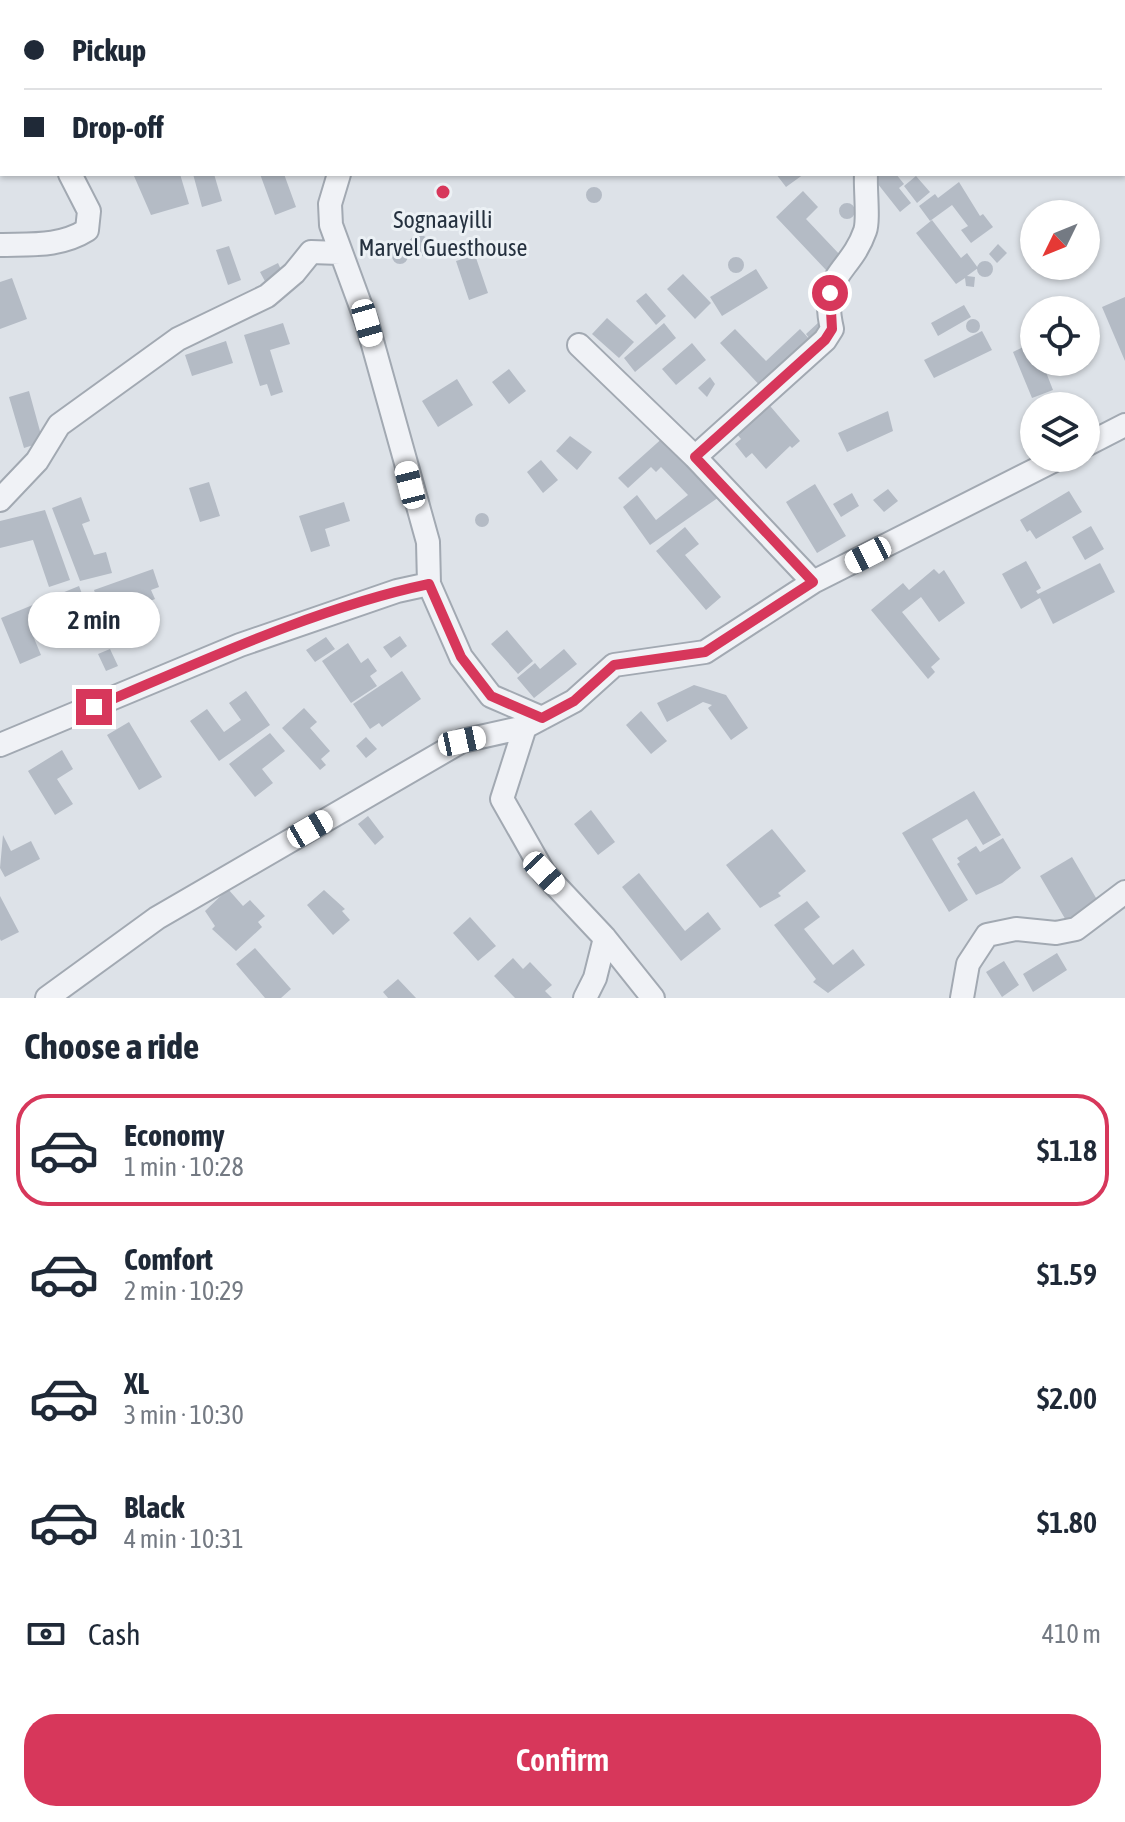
<!DOCTYPE html>
<html lang="en">
<head>
<meta charset="utf-8">
<style>
	body { margin:0; font-family:"Asap Condensed",sans-serif; background:#f2f2f3; color:#1f2937; height:100vh; display:flex; flex-direction:column; font-size:30px; white-space:nowrap }
	* { box-sizing:border-box; margin:0 }
	p { font-size:26px; color:#747a83 }
	.icon { flex:none; width:44px; height:44px; fill:none; stroke:currentColor; stroke-width:2; stroke-linecap:round; stroke-linejoin:round }
	.map { position:relative; height:998px; overflow:hidden }
	.panel { display:flex; flex-direction:column; background:#fff; flex:1 }
	.panel>* { flex:none }
	.hud { position:absolute; left:0px; top:0px; width:1126px; height:176px; box-shadow:0 2px 6px #0004; display:grid; align-content:center; height:176px; padding:0 24px; background:#fff }
	.needle { width:52px; rotate:227deg }
	.tools { position:absolute; left:1020px; top:200px; display:grid; gap:16px }
	.tools a { display:grid; place-items:center; width:80px; height:80px; border-radius:50%; background:#fff; box-shadow:0 2px 6px #0004; font-size:40px }
	.end { position:absolute; width:36px; height:36px; margin:-18px; border:10px solid #d7375b; background:#fff; box-shadow:0 0 0 4px #fff }
	.from { border-radius:50% }
	.bubble { position:absolute; height:56px; border-radius:28px; background:#fff; box-shadow:0 2px 6px #0004; font-size:26px; font-weight:600; line-height:56px; text-align:center }
	.car { position:absolute; width:24px; height:48px; margin:-24px -12px; border-radius:10px; box-shadow:0 0 6px 2px #0007; background:linear-gradient(#fff 24%,#345 0 40%,#fff 0 76%,#345 0 86%,#fff 0) }
	.hud b { display:flex; align-items:center; gap:28px; height:76px; font-size:30px }
	.hud b+b { border-top:2px solid #e0e1e3 }
	.hud i { width:20px; height:20px; background:#1f2937 }
	ul { padding:0; list-style:none }
	li { display:flex; align-items:center; gap:24px; height:112px; margin:0 16px 12px; padding:0 8px; border:4px solid transparent; border-radius:32px }
	li div { flex:1 }
	li b { display:block; font-size:30px }
	li em { font-style:normal; font-weight:600 }
	li.on { border-color:#d7375b }
	li>.icon { width:72px; height:72px; stroke-width:1.5 }
	h2 { padding:0 24px; font-size:36px; line-height:96px }
	.pay { display:flex; align-items:center; gap:20px; height:88px; padding:0 24px; font-size:30px }
	.pay p { margin-inline-start:auto }
	.cta { display:flex; gap:16px; margin-top:auto; padding:16px 24px }
	.cta a { flex:1; height:92px; border-radius:32px; background:#d7375b; color:#fff; font-size:32px; font-weight:600; line-height:92px; text-align:center }
	.map>svg:first-child { display:block }
	.building { fill:#b4bbc5 }
	.lines { fill:none; stroke-linecap:round; stroke-linejoin:round }
	.minor-casing { stroke:#a2a9b2; stroke-width:26 }
	.minor { stroke:#f0f2f6; stroke-width:22 }
	.route { stroke:#d7375b; stroke-width:10 }
	.poi-dot { fill:#d7375b; stroke:#ecf1f5; stroke-width:3 }
	.labels { text-anchor:middle; dominant-baseline:central; stroke-width:6; stroke-linejoin:round; paint-order:stroke }
	.poi-label { font-size:24px; fill:#25313f; stroke:#ecf1f5 }
</style>
</head>
<body>
<div class="map">
<svg width="1125" height="998" viewBox="0 0 1125 998">
	<rect width="100%" height="100%" fill="#dde2e8"/>
	<path class="building" d="M 139,174 L 180,174 L 189,204 L 151,215 L 134,176 Z
		M 193,174 L 214,174 L 222,201 L 202,207 Z
		M 260,174 L 284,174 L 296,207 L 275,215 Z
		M 776,174 L 804,174 L 786,187 Z
		M 870,174 L 896,174 L 904,184 L 899,188 L 911,203 L 900,212 Z
		M 916,176 L 930,192 L 917,203 L 904,186 Z
		M 959,182 L 980,216 L 983,214 L 993,227 L 971,243 L 961,230 L 968,226 L 952,205 L 930,221 L 919,206 L 935,194 L 938,198 Z
		M586 195a8 8 0 1 1 16 0a8 8 0 1 1-16 0Z
		M 803,191 L 818,207 L 806,219 L 841,256 L 826,270 L 776,217 Z
		M839 211a8 8 0 1 1 16 0a8 8 0 1 1-16 0Z
		M 932,220 L 961,258 L 967,253 L 978,268 L 967,276 L 975,277 L 974,287 L 966,286 L 965,278 L 956,284 L 916,233 Z
		M408 246a11 11 0 1 1 22 0a11 11 0 1 1-22 0Z
		M 998,244 L 1007,253 L 997,263 L 989,254 Z
		M 229,246 L 241,280 L 228,285 L 216,250 Z
		M392 256a8 8 0 1 1 16 0a8 8 0 1 1-16 0Z
		M 475,255 L 488,293 L 469,300 L 456,261 Z
		M728 265a8 8 0 1 1 16 0a8 8 0 1 1-16 0Z
		M977 269a8 8 0 1 1 16 0a8 8 0 1 1-16 0Z
		M 278,263 L 284,276 L 267,285 L 260,272 Z
		M 756,269 L 768,288 L 722,316 L 710,297 Z
		M 683,274 L 711,303 L 695,319 L 667,289 Z
		M 12,278 L 27,319 L 0,329 L 0,282 Z
		M 646,293 L 666,316 L 656,325 L 636,301 Z
		M 1125,297 L 1125,361 L 1102,307 Z
		M 964,305 L 971,317 L 938,336 L 931,323 Z
		M 607,318 L 634,342 L 619,358 L 592,334 Z
		M966 326a7 7 0 1 1 14 0a7 7 0 1 1-14 0Z
		M 819,322 L 828,332 L 765,391 L 720,343 L 735,329 L 766,361 L 800,329 L 812,342 L 806,334 Z
		M 283,323 L 290,344 L 270,350 L 283,392 L 271,396 L 267,384 L 260,386 L 244,335 Z
		M 664,323 L 676,338 L 635,372 L 624,358 Z
		M 982,331 L 992,350 L 934,378 L 924,360 Z
		M 226,341 L 233,363 L 192,376 L 185,355 Z
		M 1034,342 L 1034,362 L 1042,362 L 1053,390 L 1032,398 L 1013,352 Z
		M 692,343 L 706,360 L 676,385 L 662,369 Z
		M 509,369 L 526,391 L 509,404 L 492,382 Z
		M 710,377 L 715,384 L 707,397 L 698,388 Z
		M 457,379 L 473,405 L 438,427 L 422,401 Z
		M 29,391 L 43,442 L 24,448 L 9,397 Z
		M 765,400 L 800,441 L 792,448 L 790,446 L 766,469 L 752,453 L 746,458 L 735,444 L 741,439 L 732,428 Z
		M 888,411 L 893,431 L 847,452 L 838,433 Z
		M 666,435 L 722,495 L 650,545 L 623,507 L 637,495 L 656,520 L 688,495 L 661,467 L 656,472 L 651,467 L 628,488 L 618,478 Z
		M 570,436 L 592,452 L 577,470 L 556,451 Z
		M 541,460 L 558,480 L 543,493 L 527,472 Z
		M 209,482 L 220,516 L 200,522 L 189,488 Z
		M 815,484 L 846,536 L 817,553 L 786,502 Z
		M 888,489 L 898,501 L 884,512 L 873,500 Z
		M 1069,491 L 1082,512 L 1036,539 L 1030,530 L 1027,532 L 1020,520 Z
		M 852,493 L 859,506 L 841,517 L 833,504 Z
		M 81,497 L 90,521 L 82,524 L 94,555 L 106,552 L 112,573 L 80,581 L 52,508 Z
		M 344,502 L 350,521 L 325,529 L 330,546 L 311,552 L 299,516 Z
		M 45,510 L 70,580 L 49,587 L 33,540 L 0,548 L 0,521 Z
		M475 520a7 7 0 1 1 14 0a7 7 0 1 1-14 0Z
		M 1091,526 L 1104,549 L 1085,560 L 1072,537 Z
		M 685,527 L 699,544 L 685,555 L 721,597 L 706,610 L 656,551 Z
		M 1026,561 L 1041,588 L 1036,591 L 1038,594 L 1100,563 L 1115,592 L 1053,624 L 1040,598 L 1021,609 L 1002,574 Z
		M 153,569 L 159,587 L 151,590 L 155,599 L 148,602 L 150,608 L 106,623 L 94,590 Z
		M 934,569 L 939,574 L 944,570 L 965,603 L 939,622 L 921,597 L 902,612 L 940,659 L 931,667 L 935,672 L 928,679 L 871,610 L 903,583 L 909,590 Z
		M 79,586 L 97,632 L 77,640 L 67,616 L 31,631 L 41,655 L 20,664 L 1,618 Z
		M 507,630 L 533,661 L 518,674 L 491,644 Z
		M 400,636 L 407,646 L 391,658 L 383,647 Z
		M 326,637 L 335,649 L 315,662 L 306,650 Z
		M 348,643 L 361,663 L 368,658 L 377,671 L 370,676 L 377,686 L 351,703 L 322,661 Z
		M 110,649 L 118,666 L 106,671 L 98,654 Z
		M 564,649 L 577,664 L 534,698 L 517,678 L 535,663 L 540,669 Z
		M 402,671 L 421,699 L 382,727 L 379,723 L 370,729 L 353,704 Z
		M 694,685 L 726,695 L 748,728 L 731,740 L 708,708 L 712,705 L 703,702 L 667,722 L 657,703 Z
		M 246,691 L 270,725 L 219,761 L 190,721 L 207,709 L 224,732 L 241,720 L 229,703 Z
		M 304,708 L 317,722 L 310,728 L 330,751 L 321,759 L 326,765 L 320,770 L 282,728 Z
		M 641,711 L 667,741 L 651,754 L 626,725 Z
		M 129,722 L 162,777 L 139,790 L 107,735 Z
		M 270,733 L 285,751 L 262,769 L 273,783 L 255,797 L 229,764 Z
		M 366,737 L 377,749 L 366,758 L 356,746 Z
		M 62,750 L 73,769 L 57,779 L 73,804 L 55,815 L 28,771 Z
		M 974,791 L 1001,835 L 983,845 L 967,819 L 932,839 L 968,900 L 949,912 L 902,833 Z
		M 591,810 L 615,842 L 598,855 L 574,824 Z
		M 368,816 L 384,837 L 375,845 L 358,824 Z
		M 772,829 L 806,871 L 778,893 L 781,896 L 760,908 L 726,865 Z
		M 3,835 L 11,851 L 31,841 L 40,859 L 5,877 L 0,868 Z
		M 1003,838 L 1021,868 L 1002,883 L 976,895 L 957,864 L 960,862 L 957,858 L 976,846 L 980,852 Z
		M 1072,857 L 1099,903 L 1067,922 L 1040,876 Z
		M 639,873 L 685,931 L 708,912 L 721,929 L 681,961 L 622,887 Z
		M 228,889 L 243,906 L 250,900 L 265,916 L 258,922 L 262,927 L 236,951 L 212,929 L 215,926 L 205,911 Z
		M 324,890 L 345,909 L 342,911 L 350,920 L 333,935 L 307,905 Z
		M 0,896 L 19,932 L 1,941 L 0,939 Z
		M 807,901 L 820,917 L 804,929 L 833,965 L 853,949 L 865,965 L 828,993 L 813,982 L 816,979 L 774,925 Z
		M 470,917 L 496,946 L 478,961 L 453,933 Z
		M 255,948 L 291,989 L 281,998 L 265,998 L 236,964 Z
		M 1057,953 L 1067,970 L 1033,992 L 1023,974 Z
		M 513,958 L 523,969 L 530,962 L 552,985 L 545,991 L 552,998 L 515,998 L 494,976 Z
		M 1004,961 L 1019,985 L 1002,997 L 986,972 Z
		M 398,979 L 416,998 L 388,998 L 383,992 Z"/>
	<g class="lines">
		<g class="minor-casing">
			<path id="minor" d="M 23,0 L 23,2
				M 623,0 L 623,2
				M 870,2 L 873,0
				M 339,174 L 330,204 L 331,225 L 367,323 L 428,542 L 429,584 L 461,657 L 491,696 L 542,718
				M 0,245 C 31,244 60,247 87,230 L 89,211 L 70,174
				M 579,345 L 695,457 L 813,582
				M 1086,445 L 1125,425
				M 695,457 L 825,340 L 832,329 C 819,273 850,274 865,231 C 869,220 865,189 866,174
				M 0,500 L 37,461 L 59,425 L 178,339 L 267,296 L 294,273 L 311,252 L 340,253
				M 525,727 L 502,799 L 544,873 L 605,938 L 653,998
				M 0,745 L 240,645 L 397,591 L 429,584
				M 47,998 L 157,918 L 462,741 L 525,727 L 574,701 L 614,665 L 705,652 L 813,582 L 1059,458
				M 585,998 L 595,978 L 605,938
				M 962,998 L 968,964 L 987,935 L 1016,929 L 1056,933 L 1076,929 L 1125,892"/>
		</g>
		<use href="#minor" class="minor"/>
	</g>
	<g class="lines">
		<path class="route" d="M 94,707 C 201,662 315,608 429,584 L 461,657 L 491,696 L 542,718 L 574,701 L 614,665 L 705,652 L 813,582 L 695,457 L 825,340 L 832,329 L 830,293"/>
	</g>
	<circle class="poi-dot" cx="443" cy="192" r="8"/>
	<g class="labels">
		<g class="poi-label">
			<text x="443" y="219">Sognaayilli<tspan x="443" dy="28">Marvel Guesthouse</tspan></text>
		</g>
	</g>
</svg>
<div class="tools">
<a><svg class="needle" viewBox="-14 -14 28 28"><path d="M0-13l5 13h-10z" fill="#e53935"/><path d="M0 13l5-13h-10z" fill="#747a83"/></svg></a>
<a><svg class="icon" aria-label="locate" viewBox="0 0 24 24"><circle cx="12" cy="12" r="6"/><path d="M12 2v4M12 18v4M2 12h4M18 12h4"/></svg></a>
<a><svg class="icon" aria-label="layers" viewBox="0 0 24 24"><path d="M12 4l9 5-9 5-9-5zM3 14l9 5 9-5"/></svg></a>
</div>
<i class="end from" style="left:830px;top:293px"></i>
<i class="end" style="left:94px;top:707px"></i>
<div class="bubble" style="left:28px;top:592px;width:132px">2 min</div>
<i class="car" style="left:367px;top:323px;rotate:164deg"></i>
<i class="car" style="left:410px;top:485px;rotate:346deg"></i>
<i class="car" style="left:868px;top:555px;rotate:243deg"></i>
<i class="car" style="left:462px;top:741px;rotate:78deg"></i>
<i class="car" style="left:310px;top:829px;rotate:60deg"></i>
<i class="car" style="left:544px;top:873px;rotate:137deg"></i>
<div class="hud">
<b><i class="from"></i>Pickup</b>
<b><i></i>Drop-off</b>
</div>
</div>
<section class="panel">
<h2>Choose a ride</h2>
<ul>
<li class="on"><svg class="icon" aria-label="car" viewBox="0 0 24 24"><path d="M5 17H2v-5l4-1 3-4h7l3 4 3 1v5h-3M9 17h6M6 11h13"/><circle cx="7" cy="17" r="2"/><circle cx="17" cy="17" r="2"/></svg><div><b>Economy</b><p>1 min · 10:28</p></div><em>$1.18</em></li>
<li><svg class="icon" aria-label="car" viewBox="0 0 24 24"><path d="M5 17H2v-5l4-1 3-4h7l3 4 3 1v5h-3M9 17h6M6 11h13"/><circle cx="7" cy="17" r="2"/><circle cx="17" cy="17" r="2"/></svg><div><b>Comfort</b><p>2 min · 10:29</p></div><em>$1.59</em></li>
<li><svg class="icon" aria-label="car" viewBox="0 0 24 24"><path d="M5 17H2v-5l4-1 3-4h7l3 4 3 1v5h-3M9 17h6M6 11h13"/><circle cx="7" cy="17" r="2"/><circle cx="17" cy="17" r="2"/></svg><div><b>XL</b><p>3 min · 10:30</p></div><em>$2.00</em></li>
<li><svg class="icon" aria-label="car" viewBox="0 0 24 24"><path d="M5 17H2v-5l4-1 3-4h7l3 4 3 1v5h-3M9 17h6M6 11h13"/><circle cx="7" cy="17" r="2"/><circle cx="17" cy="17" r="2"/></svg><div><b>Black</b><p>4 min · 10:31</p></div><em>$1.80</em></li>
</ul>
<div class="pay"><svg class="icon" aria-label="cash" viewBox="0 0 24 24"><path d="M3 7h18v10H3z"/><circle cx="12" cy="12" r="2"/></svg>Cash<p>410 m</p></div>
<div class="cta"><a>Confirm</a></div>
</section>
</body>
</html>
